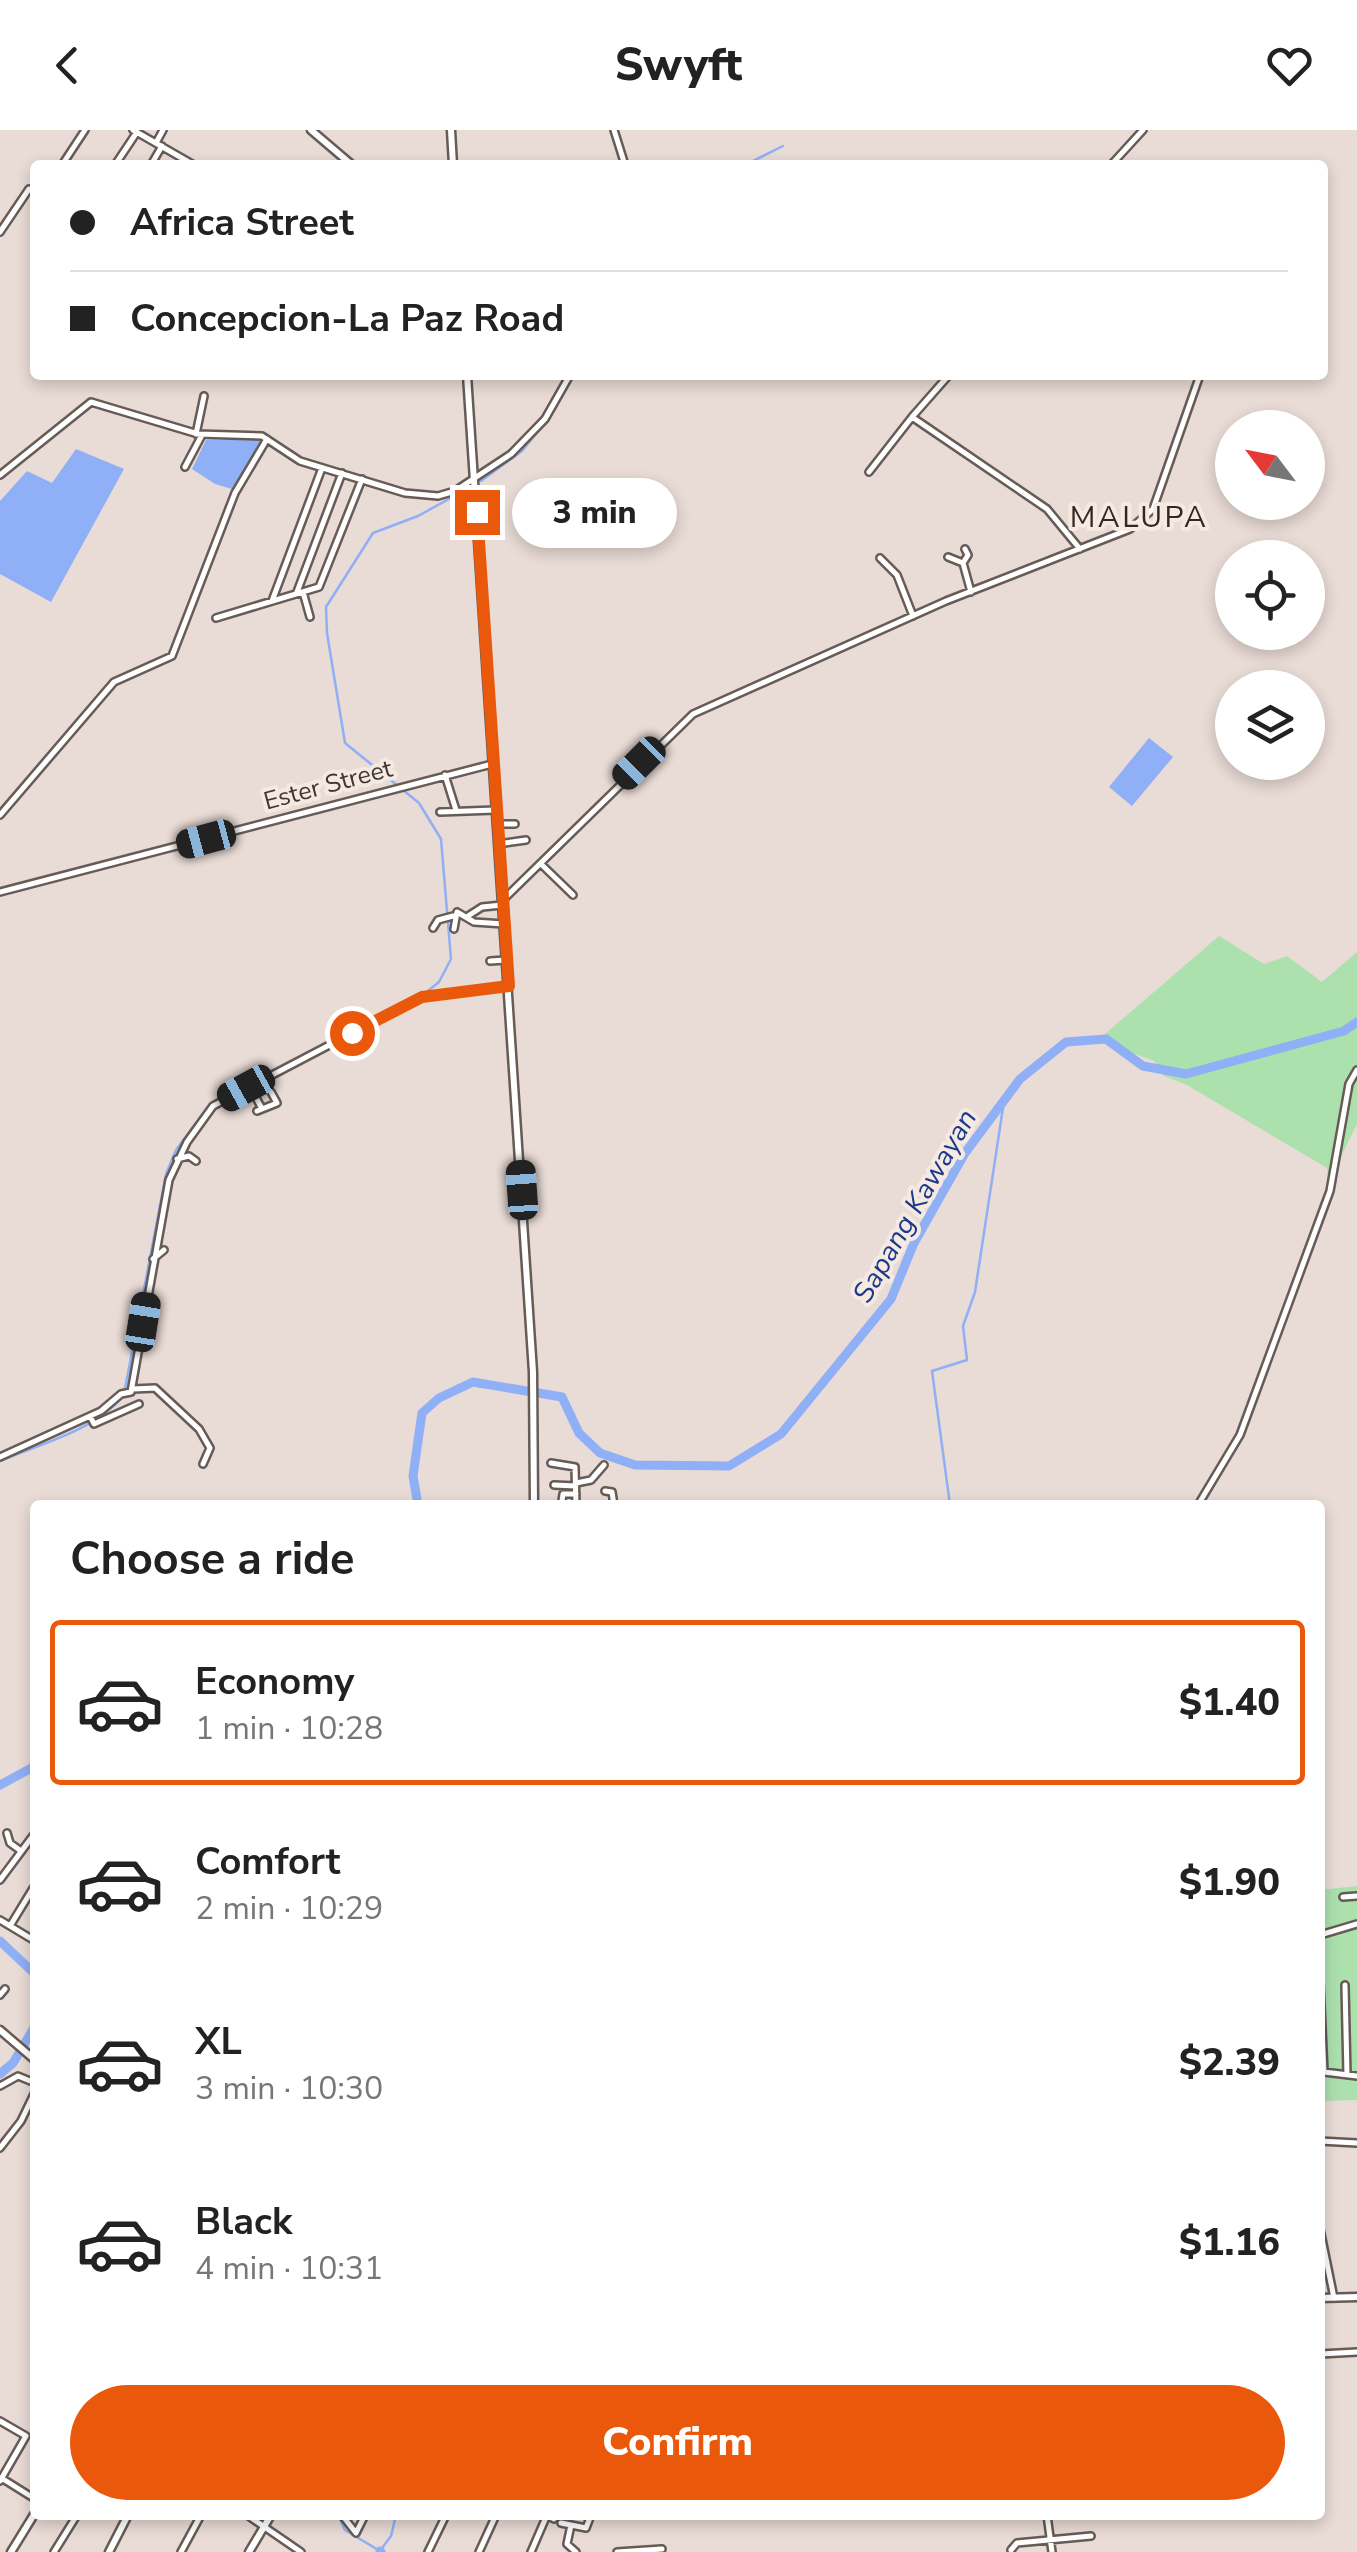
<!DOCTYPE html>
<html lang="en">
<head>
<meta charset="utf-8">
<style>
	body { margin:0; font-family:"Nunito Sans",sans-serif; background:#f2f2f2; color:#222; height:100vh; display:flex; flex-direction:column; font-size:38px; white-space:nowrap }
	* { box-sizing:border-box; margin:0 }
	p { font-size:32px; color:#767676 }
	.icon { flex:none; width:55px; height:55px; fill:none; stroke:currentColor; stroke-width:2; stroke-linecap:round; stroke-linejoin:round }
	.map { position:relative; flex:1; overflow:hidden }
	.panel { position:absolute; left:30px; top:1370px; width:1295px; height:1020px; display:flex; flex-direction:column; background:#fff; border-radius:10px; box-shadow:0 5px 15px #0003 }
	.panel>* { flex:none }
	.hud { position:absolute; left:30px; top:30px; width:1298px; height:220px; border-radius:10px; box-shadow:0 5px 15px #0003; display:grid; align-content:center; height:220px; padding:0 40px; background:#fff }
	.needle { width:65px; rotate:302deg }
	.tools { position:absolute; left:1215px; top:280px; display:grid; gap:20px }
	.tools a { display:grid; place-items:center; width:110px; height:110px; border-radius:50%; background:#fff; box-shadow:0 5px 15px #0003; font-size:50px }
	.end { position:absolute; width:45px; height:45px; margin:-22px; border:12px solid #ea580c; background:#fff; box-shadow:0 0 0 5px #fff }
	.from { border-radius:50% }
	.bubble { position:absolute; height:70px; border-radius:35px; background:#fff; box-shadow:0 5px 15px #0003; font-size:32px; font-weight:800; line-height:70px; text-align:center }
	.car { position:absolute; width:30px; height:60px; margin:-30px -15px; border-radius:12px; box-shadow:0 0 8px 2px #0007; background:linear-gradient(#222 24%,#8ab4d8 0 40%,#222 0 76%,#8ab4d8 0 86%,#222 0) }
	.hud b { display:flex; align-items:center; gap:35px; height:95px; font-size:38px }
	.hud b+b { border-top:2px solid #e0e0e0 }
	.hud i { width:25px; height:25px; background:#222 }
	ul { padding:0; list-style:none }
	li { display:flex; align-items:center; gap:30px; height:165px; margin:0 20px 15px; padding:0 20px; border:5px solid transparent; border-radius:10px }
	li div { flex:1 }
	li b { display:block; font-size:38px }
	li em { font-style:normal; font-weight:800 }
	li.on { border-color:#ea580c }
	li>.icon { width:90px; height:90px; stroke-width:1.5 }
	h2 { padding:0 40px; font-size:45px; line-height:120px }
	.primary-button { display:flex; gap:20px; margin-top:auto; padding:20px 40px }
	.primary-button a { flex:1; height:115px; border-radius:60px; background:#ea580c; color:#fff; font-size:40px; font-weight:800; line-height:115px; text-align:center }
	header { display:flex; justify-content:space-between; align-items:center; height:130px; padding:0 40px; background:#fff; font-size:45px; font-weight:800 }
	.map>svg:first-child { display:block }
	.green { fill:#ace1ae }
	.water { fill:#8faff6 }
	.lines { fill:none; stroke-linecap:round; stroke-linejoin:round }
	.stream { stroke:#8faff6; stroke-width:2.5 }
	.river { stroke:#8faff6; stroke-width:9 }
	.street-casing { stroke:#665b55; stroke-width:10 }
	.secondary-casing { stroke:#665b55; stroke-width:11 }
	.street { stroke:#fff; stroke-width:5 }
	.secondary { stroke:#fff; stroke-width:6 }
	.route { stroke:#ea580c; stroke-width:12 }
	.labels { text-anchor:middle; dominant-baseline:central; stroke-width:8; stroke-linejoin:round; paint-order:stroke }
	.street-label { font-size:25px; fill:#3d3835; stroke:#f6e9e2 }
	.water-label { font-size:28px; font-style:italic; fill:#1b3989; stroke:#f6e9e2 }
	.quarter-label { font-size:30px; letter-spacing:2.5px; fill:#322823; stroke:#f6e9e2 }
</style>
</head>
<body>
<header><svg class="icon" aria-label="back" viewBox="0 0 24 24"><path d="M15 5l-7 7 7 7"/></svg>Swyft<svg class="icon" aria-label="heart" viewBox="0 0 24 24"><path d="M12 20l-8-8c-3-5 5-10 8-4 3-6 11-1 8 4z"/></svg></header>
<div class="map">
<svg width="1357" height="2422" viewBox="0 0 1357 2422">
	<rect width="100%" height="100%" fill="#e9dbd5"/>
	<path class="green" d="M 1219,806 L 1264,834 L 1287,826 L 1322,852 L 1357,822 L 1357,994 L 1328,1053 L 1327,1038 L 1187,955 L 1164,946 L 1154,931 L 1098,910 Z
		M 1357,1756 L 1357,1970 L 1320,1971 L 1320,1760 Z"/>
	<path class="water" d="M 263,309 L 235,360 L 215,354 L 192,339 L 206,310 Z
		M 76,319 L 124,339 L 51,472 L 0,444 L 0,371 L 27,341 L 52,353 Z
		M 1149,608 L 1173,627 L 1132,676 L 1109,657 Z"/>
	<g class="lines">
		<path class="stream" d="M 745,35 L 783,16
			M 549,287 L 573,245
			M 481,351 L 522,321 L 544,294
			M 424,864 L 439,852 L 451,829 L 441,709 L 419,673 L 345,613 L 327,503 L 326,477 L 373,403 L 418,386 L 467,359
			M 0,1331 C 39,1314 98,1300 124,1264 L 166,1044 L 176,1020 L 210,974 L 394,878
			M 950,1375 L 932,1241 L 967,1230 L 963,1196 L 975,1162 L 1004,971
			M 338,2385 L 345,2400 L 380,2421 L 391,2406 L 396,2385"/>
		<path class="river" d="M 418,1375 L 413,1346 L 422,1283 L 439,1268 L 473,1252 L 562,1267 L 579,1303 L 600,1323 L 635,1335 L 729,1336 L 781,1304 L 891,1169 L 914,1113 L 965,1023 L 1020,949 L 1066,912 L 1106,909 L 1143,936 L 1186,944 L 1344,901 L 1357,892
			M 0,1655 L 35,1636
			M 0,1811 L 35,1844
			M 0,1944 L 13,1933 L 35,1896
			M 380,2421 L 381,2422"/>
		<g class="street-casing">
			<path id="street" d="M 133,0 L 194,35
				M 614,0 L 625,35
				M 156,13 L 163,0
				M 62,35 L 85,0
				M 115,35 L 137,2
				M 151,35 L 162,16
				M 1111,35 L 1143,0
				M 0,102 L 29,59 L 35,61
				M 949,245 L 912,287 L 1047,379 L 1080,419
				M 196,304 L 204,266
				M 185,337 L 202,305
				M 869,342 L 912,287
				M 0,345 L 91,272 L 198,304 L 262,306 L 300,331 L 405,363 L 438,366 L 455,361 L 511,324 L 545,289 L 570,245
				M 965,419 L 968,425 L 963,433 L 971,462
				M 948,427 L 963,433
				M 880,428 L 897,445 L 913,486
				M 297,462 L 342,343
				M 303,462 L 310,487
				M 272,471 L 322,338
				M 216,488 L 319,457 L 362,349
				M 445,645 L 456,680
				M 440,682 L 495,680
				M 0,685 L 114,552 L 172,526 L 235,363 L 267,309
				M 497,694 L 515,694
				M 498,714 L 526,710
				M 541,734 L 573,765
				M 0,762 L 492,634
				M 503,770 L 693,584 L 946,471 L 1130,399 L 1153,379 L 1200,245
				M 468,786 L 482,777 L 502,775
				M 433,798 L 438,790 L 453,786
				M 454,799 L 457,782 L 474,792 L 504,794
				M 490,831 L 506,830
				M 250,956 L 262,979
				M 257,981 L 277,973 L 271,962
				M 177,1029 L 189,1026 L 196,1031
				M 153,1129 L 164,1120
				M 133,1259 L 155,1258 L 199,1299 L 210,1318 L 203,1334
				M 90,1286 L 94,1294 L 139,1274
				M 0,1327 L 101,1281 L 121,1264 L 131,1262 L 169,1050 L 187,1012 L 213,976 L 421,867 L 507,856
				M 551,1333 L 575,1337 L 576,1375
				M 576,1353 L 591,1350 L 604,1335
				M 554,1355 L 576,1356
				M 605,1361 L 612,1362 L 614,1375
				M 562,1371 L 563,1364 L 576,1364
				M 1198,1375 L 1240,1305 L 1330,1061 L 1349,954 L 1357,940
				M 7,1703 L 10,1713 L 21,1721
				M 0,1750 L 35,1703
				M 1343,1767 L 1357,1766
				M 0,1790 L 35,1811
				M 10,1796 L 35,1755
				M 1320,1805 L 1357,1794
				M 1320,1853 L 1324,1942 L 1357,1946
				M 1345,1855 L 1347,1945
				M 0,1865 L 5,1859
				M 0,1956 L 18,1946 L 35,1953
				M 1320,2011 L 1357,2013
				M 0,2018 L 21,1991 L 35,1962
				M 1320,2099 L 1334,2168
				M 1320,2224 L 1357,2222
				M 0,2291 L 26,2306 L 0,2351
				M 3,2349 L 35,2369
				M 247,2385 L 301,2422
				M 342,2385 L 356,2403 L 365,2385
				M 1047,2385 L 1052,2422
				M 561,2393 L 586,2398 L 591,2385
				M 571,2395 L 567,2414 L 576,2422
				M 1011,2420 L 1017,2413 L 1091,2406
				M 54,2422 L 77,2385
				M 181,2422 L 201,2385
				M 428,2422 L 446,2385
				M 479,2422 L 496,2385
				M 531,2422 L 547,2385 L 554,2389
				M 617,2422 L 662,2419"/>
		</g>
		<g class="secondary-casing">
			<path id="secondary" d="M 311,0 L 352,35
				M 451,0 L 453,35
				M 467,245 L 533,1242 L 534,1375
				M 0,1900 L 35,1930
				M 1320,2168 L 1357,2167
				M 11,2422 L 35,2383
				M 109,2422 L 128,2385
				M 249,2422 L 271,2385"/>
		</g>
		<use href="#street" class="street"/>
		<use href="#secondary" class="secondary"/>
	</g>
	<g class="lines">
		<path class="route" d="M 352,903 L 422,867 L 509,856 L 477,382"/>
	</g>
	<g class="labels">
		<g class="street-label">
			<text transform="translate(328 655) rotate(-15)">Ester Street</text>
		</g>
		<g class="water-label">
			<text transform="translate(915 1076) rotate(-60)">Sapang Kawayan</text>
		</g>
		<g class="quarter-label">
			<text x="1139" y="387">MALUPA</text>
		</g>
	</g>
</svg>
<div class="tools">
<a><svg class="needle" viewBox="-14 -14 28 28"><path d="M0-13l5 13h-10z" fill="#e53935"/><path d="M0 13l5-13h-10z" fill="#767676"/></svg></a>
<a><svg class="icon" aria-label="locate" viewBox="0 0 24 24"><circle cx="12" cy="12" r="6"/><path d="M12 2v4M12 18v4M2 12h4M18 12h4"/></svg></a>
<a><svg class="icon" aria-label="layers" viewBox="0 0 24 24"><path d="M12 4l9 5-9 5-9-5zM3 14l9 5 9-5"/></svg></a>
</div>
<i class="end from" style="left:352px;top:903px"></i>
<i class="end" style="left:477px;top:382px"></i>
<div class="bubble" style="left:512px;top:348px;width:165px">3 min</div>
<i class="car" style="left:639px;top:633px;rotate:225deg"></i>
<i class="car" style="left:206px;top:709px;rotate:255deg"></i>
<i class="car" style="left:246px;top:958px;rotate:241deg"></i>
<i class="car" style="left:522px;top:1060px;rotate:356deg"></i>
<i class="car" style="left:143px;top:1192px;rotate:9deg"></i>
<div class="hud">
<b><i class="from"></i>Africa Street</b>
<b><i></i>Concepcion-La Paz Road</b>
</div>
<section class="panel">
<h2>Choose a ride</h2>
<ul>
<li class="on"><svg class="icon" aria-label="car" viewBox="0 0 24 24"><path d="M5 17H2v-5l4-1 3-4h7l3 4 3 1v5h-3M9 17h6M6 11h13"/><circle cx="7" cy="17" r="2"/><circle cx="17" cy="17" r="2"/></svg><div><b>Economy</b><p>1 min · 10:28</p></div><em>$1.40</em></li>
<li><svg class="icon" aria-label="car" viewBox="0 0 24 24"><path d="M5 17H2v-5l4-1 3-4h7l3 4 3 1v5h-3M9 17h6M6 11h13"/><circle cx="7" cy="17" r="2"/><circle cx="17" cy="17" r="2"/></svg><div><b>Comfort</b><p>2 min · 10:29</p></div><em>$1.90</em></li>
<li><svg class="icon" aria-label="car" viewBox="0 0 24 24"><path d="M5 17H2v-5l4-1 3-4h7l3 4 3 1v5h-3M9 17h6M6 11h13"/><circle cx="7" cy="17" r="2"/><circle cx="17" cy="17" r="2"/></svg><div><b>XL</b><p>3 min · 10:30</p></div><em>$2.39</em></li>
<li><svg class="icon" aria-label="car" viewBox="0 0 24 24"><path d="M5 17H2v-5l4-1 3-4h7l3 4 3 1v5h-3M9 17h6M6 11h13"/><circle cx="7" cy="17" r="2"/><circle cx="17" cy="17" r="2"/></svg><div><b>Black</b><p>4 min · 10:31</p></div><em>$1.16</em></li>
</ul>
<div class="primary-button"><a>Confirm</a></div>
</section>
</div>
</body>
</html>
